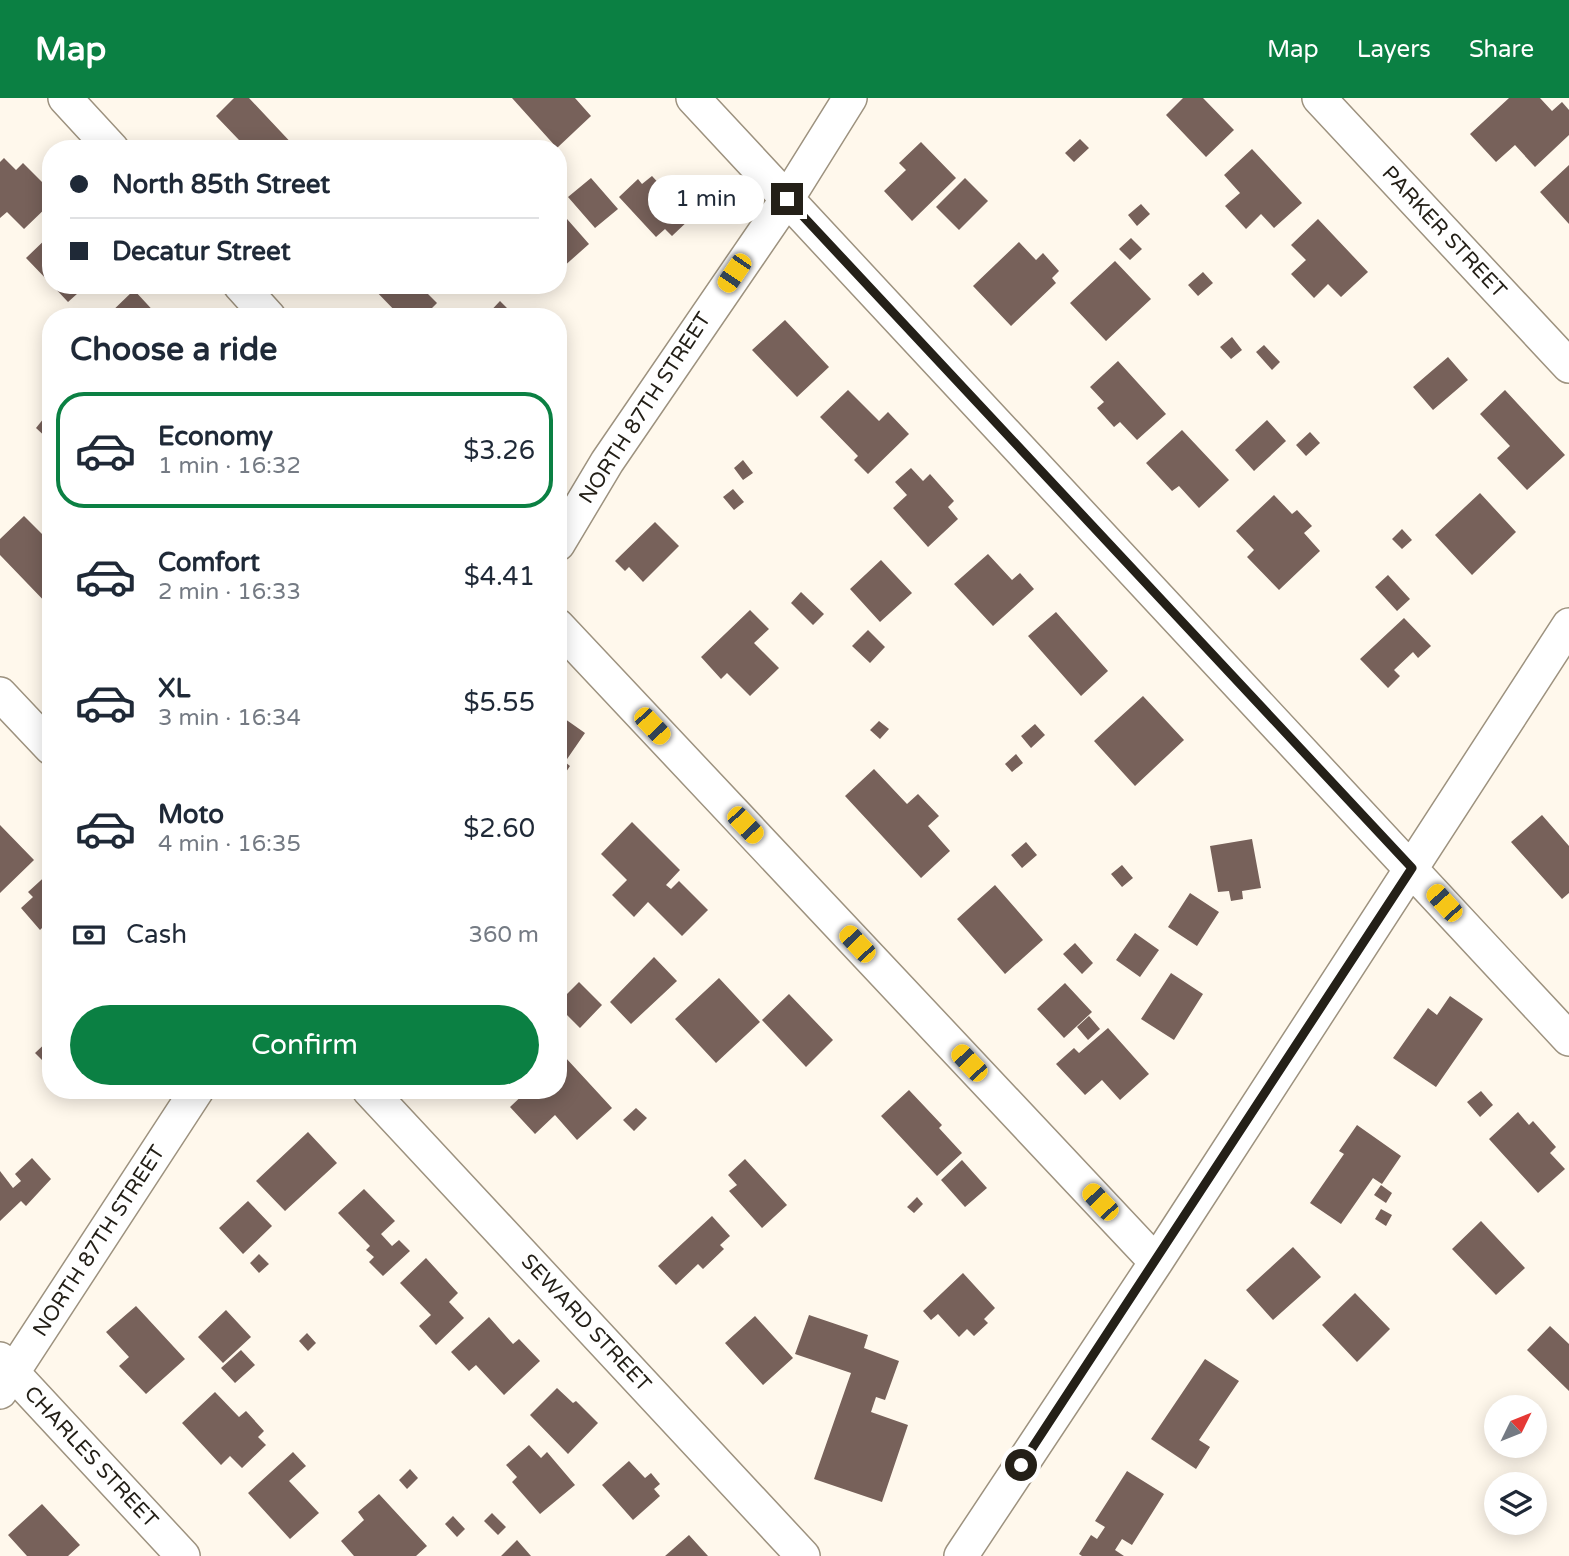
<!DOCTYPE html>
<html lang="en">
<head>
<meta charset="utf-8">
<style>
	body { margin:0; font-family:"Varela Round",sans-serif; background:#f6f6f7; color:#1f2937; height:100vh; display:flex; flex-direction:column; font-size:26px; white-space:nowrap }
	* { box-sizing:border-box; margin:0 }
	p { font-size:23px; color:#747a83 }
	.icon { flex:none; width:38px; height:38px; fill:none; stroke:currentColor; stroke-width:2; stroke-linecap:round; stroke-linejoin:round }
	.map { position:relative; flex:1; overflow:hidden }
	.drawer { position:absolute; left:42px; top:210px; width:525px; height:791px; display:flex; flex-direction:column; background:#fff; border-radius:28px; box-shadow:0 4px 18px #0003 }
	.drawer>* { flex:none }
	.banner { position:absolute; left:42px; top:42px; width:525px; height:154px; border-radius:28px; box-shadow:0 4px 18px #0003; display:grid; align-content:center; height:154px; padding:0 28px; background:#fff }
	.needle { width:46px; rotate:47deg }
	.tools { position:absolute; left:1484px; top:1297px; display:grid; gap:14px }
	.tools a { display:grid; place-items:center; width:63px; height:63px; border-radius:50%; background:#fff; box-shadow:0 4px 18px #0003; font-size:35px }
	.end { position:absolute; width:32px; height:32px; margin:-16px; border:9px solid #242018; background:#fff; box-shadow:0 0 0 4px #fff }
	.from { border-radius:50% }
	.bubble { position:absolute; height:49px; border-radius:24px; background:#fff; box-shadow:0 4px 18px #0003; font-size:23px; font-weight:600; line-height:49px; text-align:center }
	.car { position:absolute; width:21px; height:42px; margin:-21px -10px; border-radius:9px; box-shadow:0 0 5px 2px #0007; background:linear-gradient(#f5c518 24%,#345 0 40%,#f5c518 0 76%,#345 0 86%,#f5c518 0) }
	.banner b { display:flex; align-items:center; gap:24px; height:66px; font-size:26px }
	.banner b+b { border-top:2px solid #e0e1e3 }
	.banner i { width:18px; height:18px; background:#1f2937 }
	ul { padding:0; list-style:none }
	li { display:flex; align-items:center; gap:21px; height:116px; margin:0 14px 10px; padding:0 14px; border:4px solid transparent; border-radius:28px }
	li div { flex:1 }
	li b { display:block; font-size:26px }
	li em { font-style:normal; font-weight:600 }
	li.current { border-color:#0b8043 }
	li>.icon { width:63px; height:63px; stroke-width:1.5 }
	h2 { padding:0 28px; font-size:32px; line-height:84px }
	.pay { display:flex; align-items:center; gap:18px; height:77px; padding:0 28px; font-size:26px }
	.pay p { margin-inline-start:auto }
	.action { display:flex; gap:14px; margin-top:auto; padding:14px 28px }
	.action a { flex:1; height:80px; border-radius:42px; background:#0b8043; color:#fff; font-size:28px; font-weight:600; line-height:80px; text-align:center }
	header { display:flex; align-items:center; gap:42px; box-sizing:border-box; height:98px; padding:0 35px; background:#0b8043; color:#fff }
	header strong { font-size:33px }
	nav { display:flex; gap:38px; margin-inline-start:auto; font-size:24px }
	.map>svg:first-child { display:block }
	.building { fill:#77615a }
	.lines { fill:none; stroke-linecap:round; stroke-linejoin:round }
	.minor-casing { stroke:#9d927f; stroke-width:36 }
	.minor { stroke:#fff; stroke-width:33 }
	.route { stroke:#242018; stroke-width:9 }
	.labels { text-anchor:middle; dominant-baseline:central; stroke-width:7; stroke-linejoin:round; paint-order:stroke }
	.street-label { font-size:21px; fill:#242018; stroke:#fff }
</style>
</head>
<body>
<header>
<strong>Map</strong>
<nav><a>Map</a><a>Layers</a><a>Share</a></nav>
</header>
<div class="map">
<svg width="1569" height="1458" viewBox="0 0 1569 1458">
	<rect width="100%" height="100%" fill="#fff8ec"/>
	<path class="building" d="M 234,0 L 249,0 L 297,51 L 241,51 L 236,45 L 239,42 L 216,18 Z
		M 512,0 L 575,0 L 591,18 L 557,50 Z
		M 1183,0 L 1203,0 L 1234,32 L 1206,59 L 1166,17 Z
		M 1509,0 L 1540,0 L 1552,13 L 1562,4 L 1569,12 L 1569,37 L 1535,69 L 1515,47 L 1496,64 L 1470,36 Z
		M 1080,41 L 1089,50 L 1074,64 L 1065,55 Z
		M 921,44 L 956,80 L 912,123 L 884,93 L 906,72 L 899,65 Z
		M 1252,51 L 1302,105 L 1274,130 L 1261,116 L 1246,131 L 1225,108 L 1240,95 L 1224,77 Z
		M 4,60 L 16,72 L 23,65 L 51,93 L 51,105 L 24,131 L 7,114 L 0,120 L 0,64 Z
		M 1569,67 L 1569,126 L 1540,94 Z
		M 652,78 L 691,120 L 672,138 L 665,131 L 656,139 L 619,99 L 638,81 L 642,86 Z
		M 591,80 L 618,111 L 595,130 L 568,99 Z
		M 965,80 L 988,103 L 959,132 L 936,109 Z
		M 1141,106 L 1150,116 L 1137,128 L 1128,117 Z
		M 560,113 L 589,146 L 562,170 L 558,166 Z
		M 1318,121 L 1368,174 L 1341,199 L 1328,186 L 1314,200 L 1291,176 L 1306,162 L 1291,147 Z
		M 51,136 L 51,186 L 26,160 Z
		M 1131,140 L 1142,151 L 1130,162 L 1119,151 Z
		M 1019,144 L 1036,162 L 1043,155 L 1059,173 L 1052,180 L 1056,185 L 1011,228 L 973,188 Z
		M 1115,163 L 1151,201 L 1106,243 L 1070,205 Z
		M 1203,174 L 1213,185 L 1198,198 L 1188,187 Z
		M 52,187 L 87,187 L 68,204 Z
		M 370,187 L 419,187 L 437,205 L 423,219 L 401,219 Z
		M 134,192 L 159,219 L 106,219 Z
		M 500,203 L 516,219 L 485,219 Z
		M 785,222 L 829,269 L 797,299 L 752,252 Z
		M 1232,239 L 1242,252 L 1231,261 L 1220,249 Z
		M 1264,247 L 1280,264 L 1272,272 L 1256,254 Z
		M 1448,259 L 1468,282 L 1433,312 L 1413,289 Z
		M 1118,263 L 1166,316 L 1137,342 L 1120,324 L 1114,329 L 1097,310 L 1104,304 L 1090,289 Z
		M 848,292 L 879,323 L 888,314 L 909,336 L 868,376 L 854,362 L 858,358 L 820,319 Z
		M 1505,292 L 1565,357 L 1527,392 L 1497,360 L 1510,348 L 1480,316 Z
		M 44,320 L 51,327 L 51,344 L 36,330 Z
		M 1267,322 L 1286,343 L 1254,373 L 1235,352 Z
		M 1182,332 L 1229,382 L 1199,410 L 1179,388 L 1172,393 L 1146,365 Z
		M 1310,334 L 1320,345 L 1306,358 L 1296,347 Z
		M 743,362 L 753,375 L 743,382 L 734,370 Z
		M 911,370 L 923,383 L 930,376 L 954,403 L 948,409 L 958,421 L 928,449 L 893,410 L 907,397 L 895,384 Z
		M 733,391 L 744,404 L 734,412 L 723,399 Z
		M 1480,395 L 1516,434 L 1472,477 L 1435,437 Z
		M 1274,397 L 1292,416 L 1297,412 L 1312,428 L 1304,435 L 1320,453 L 1279,492 L 1247,459 L 1254,452 L 1236,433 Z
		M 24,418 L 51,445 L 51,510 L 0,457 L 0,441 Z
		M 655,424 L 679,448 L 643,484 L 629,469 L 625,473 L 615,463 Z
		M 1402,431 L 1412,442 L 1402,451 L 1392,441 Z
		M 988,456 L 1012,482 L 1020,475 L 1034,491 L 993,528 L 954,486 Z
		M 881,462 L 912,495 L 880,524 L 850,491 Z
		M 1388,477 L 1410,501 L 1397,513 L 1375,489 Z
		M 801,494 L 824,516 L 813,527 L 791,505 Z
		M 750,512 L 769,531 L 754,545 L 779,570 L 750,598 L 727,575 L 721,581 L 701,559 Z
		M 1056,514 L 1108,573 L 1081,598 L 1028,538 Z
		M 1404,520 L 1431,548 L 1418,560 L 1413,554 L 1394,572 L 1400,578 L 1388,590 L 1360,561 Z
		M 868,532 L 885,549 L 870,565 L 852,548 Z
		M 1143,598 L 1184,642 L 1135,688 L 1094,643 Z
		M 558,616 L 585,635 L 565,664 L 570,668 L 558,686 Z
		M 879,623 L 889,631 L 880,641 L 870,632 Z
		M 1035,626 L 1045,637 L 1031,650 L 1021,638 Z
		M 1016,656 L 1023,665 L 1012,674 L 1005,666 Z
		M 874,671 L 907,706 L 918,696 L 939,718 L 928,728 L 950,753 L 921,780 L 845,698 Z
		M 1542,717 L 1569,748 L 1569,795 L 1562,801 L 1511,744 Z
		M 632,724 L 680,772 L 666,787 L 671,791 L 679,783 L 708,812 L 682,838 L 648,804 L 634,819 L 612,797 L 627,782 L 601,756 Z
		M 0,727 L 34,762 L 0,795 Z
		M 1252,741 L 1261,790 L 1242,793 L 1243,801 L 1231,803 L 1229,793 L 1218,794 L 1210,748 Z
		M 1026,744 L 1037,757 L 1022,770 L 1011,757 Z
		M 1122,767 L 1133,780 L 1122,789 L 1111,776 Z
		M 51,773 L 51,827 L 48,824 L 40,832 L 21,810 L 33,799 L 28,794 Z
		M 995,787 L 1043,842 L 1005,876 L 957,821 Z
		M 1190,795 L 1219,814 L 1197,848 L 1168,829 Z
		M 1135,835 L 1159,852 L 1140,879 L 1116,862 Z
		M 1075,845 L 1093,865 L 1082,876 L 1063,856 Z
		M 654,859 L 677,883 L 631,926 L 610,904 Z
		M 1171,875 L 1203,896 L 1174,942 L 1141,921 Z
		M 719,880 L 760,924 L 716,965 L 675,921 Z
		M 579,884 L 602,907 L 580,930 L 558,908 L 558,905 Z
		M 1065,885 L 1092,914 L 1064,940 L 1037,911 Z
		M 789,896 L 833,942 L 806,969 L 762,922 Z
		M 1450,898 L 1483,921 L 1436,989 L 1393,960 L 1428,910 L 1437,917 Z
		M 1089,918 L 1100,931 L 1088,942 L 1077,929 Z
		M 1108,930 L 1149,976 L 1120,1002 L 1102,982 L 1085,997 L 1056,966 L 1074,950 L 1079,955 Z
		M 51,940 L 51,971 L 35,955 Z
		M 565,959 L 612,1010 L 577,1042 L 555,1017 L 535,1036 L 510,1009 L 528,992 L 558,992 L 558,965 Z
		M 909,992 L 942,1027 L 939,1030 L 962,1055 L 937,1078 L 881,1018 Z
		M 1481,993 L 1493,1007 L 1480,1019 L 1467,1004 Z
		M 636,1010 L 647,1020 L 634,1033 L 623,1022 Z
		M 1518,1014 L 1529,1027 L 1533,1023 L 1556,1049 L 1550,1055 L 1565,1071 L 1538,1095 L 1489,1041 Z
		M 1357,1027 L 1401,1058 L 1382,1086 L 1373,1080 L 1341,1126 L 1310,1105 L 1344,1056 L 1339,1053 Z
		M 308,1034 L 337,1065 L 285,1113 L 256,1083 Z
		M 32,1060 L 51,1081 L 26,1108 L 21,1103 L 0,1123 L 0,1073 L 13,1090 L 21,1083 L 15,1076 Z
		M 745,1061 L 787,1107 L 762,1130 L 729,1093 L 737,1087 L 728,1077 Z
		M 962,1062 L 987,1090 L 965,1109 L 941,1082 Z
		M 1381,1087 L 1392,1095 L 1386,1105 L 1374,1097 Z
		M 364,1091 L 395,1123 L 381,1136 L 392,1148 L 399,1142 L 410,1153 L 383,1178 L 369,1164 L 374,1159 L 366,1152 L 370,1148 L 338,1115 Z
		M 917,1099 L 923,1106 L 914,1115 L 907,1109 Z
		M 248,1103 L 272,1128 L 243,1156 L 219,1130 Z
		M 1381,1111 L 1392,1117 L 1386,1128 L 1375,1121 Z
		M 712,1118 L 730,1138 L 720,1147 L 724,1151 L 703,1171 L 698,1166 L 676,1187 L 658,1168 Z
		M 1481,1123 L 1525,1170 L 1496,1197 L 1452,1151 Z
		M 1293,1149 L 1321,1179 L 1273,1222 L 1246,1192 Z
		M 259,1156 L 269,1166 L 259,1175 L 250,1165 Z
		M 426,1160 L 458,1195 L 449,1204 L 464,1220 L 436,1247 L 419,1228 L 431,1217 L 400,1185 Z
		M 963,1175 L 995,1210 L 984,1221 L 988,1225 L 974,1238 L 967,1231 L 959,1239 L 938,1216 L 931,1222 L 923,1213 Z
		M 1355,1195 L 1390,1231 L 1357,1264 L 1322,1227 Z
		M 136,1208 L 185,1261 L 146,1296 L 119,1268 L 129,1259 L 106,1234 Z
		M 226,1212 L 251,1239 L 223,1265 L 198,1239 Z
		M 809,1217 L 868,1237 L 864,1250 L 899,1263 L 885,1302 L 876,1299 L 871,1314 L 908,1327 L 882,1404 L 814,1381 L 851,1275 L 795,1256 Z
		M 755,1218 L 793,1260 L 763,1287 L 725,1245 Z
		M 489,1219 L 513,1246 L 519,1241 L 540,1263 L 504,1297 L 476,1267 L 469,1273 L 451,1254 Z
		M 1550,1228 L 1569,1246 L 1569,1293 L 1527,1252 Z
		M 307,1235 L 316,1245 L 308,1253 L 299,1243 Z
		M 241,1252 L 255,1267 L 235,1285 L 221,1270 Z
		M 1205,1261 L 1239,1283 L 1199,1342 L 1210,1349 L 1196,1371 L 1151,1341 Z
		M 557,1290 L 573,1305 L 576,1303 L 598,1325 L 568,1356 L 530,1317 Z
		M 215,1294 L 239,1319 L 246,1313 L 264,1333 L 258,1339 L 266,1347 L 242,1370 L 230,1358 L 221,1367 L 182,1325 Z
		M 529,1347 L 541,1360 L 547,1354 L 575,1387 L 540,1416 L 512,1384 L 517,1379 L 506,1367 Z
		M 293,1354 L 306,1368 L 289,1383 L 319,1415 L 290,1441 L 248,1395 Z
		M 629,1363 L 645,1380 L 651,1375 L 660,1386 L 654,1391 L 660,1398 L 633,1422 L 602,1387 Z
		M 410,1371 L 418,1380 L 407,1391 L 399,1382 Z
		M 1127,1373 L 1164,1396 L 1132,1447 L 1122,1441 L 1115,1452 L 1124,1458 L 1082,1458 L 1079,1456 L 1091,1437 L 1097,1441 L 1105,1429 L 1095,1423 Z
		M 379,1396 L 427,1448 L 416,1458 L 354,1458 L 341,1443 L 364,1422 L 358,1414 Z
		M 42,1406 L 80,1447 L 68,1458 L 27,1458 L 8,1437 Z
		M 492,1415 L 506,1429 L 498,1437 L 484,1423 Z
		M 453,1418 L 465,1431 L 457,1439 L 445,1426 Z
		M 689,1437 L 708,1458 L 665,1458 Z
		M 517,1442 L 531,1458 L 501,1458 Z"/>
	<g class="lines">
		<g class="minor-casing">
			<path id="minor" d="M 65,0 L 112,51
				M 693,0 L 1569,941
				M 1319,0 L 1569,268
				M 240,187 L 269,219
				M 558,446 L 607,364 L 787,101 L 850,0
				M 558,528 L 1156,1164
				M 0,596 L 51,650
				M 369,992 L 803,1458
				M 0,1261 L 183,1458
				M 0,1294 L 197,992
				M 961,1458 L 1156,1164 L 1569,527"/>
		</g>
		<use href="#minor" class="minor"/>
	</g>
	<g class="lines">
		<path class="route" d="M 787,101 L 1412,770 L 1021,1367"/>
	</g>
	<g class="labels">
		<g class="street-label">
			<text transform="translate(1444 134) rotate(47)">PARKER STREET</text>
			<text transform="translate(645 310) rotate(-57)">NORTH 87TH STREET</text>
			<text transform="translate(99 1143) rotate(-57)">NORTH 87TH STREET</text>
			<text transform="translate(586 1225) rotate(47)">SEWARD STREET</text>
			<text transform="translate(91 1359) rotate(47)">CHARLES STREET</text>
		</g>
	</g>
</svg>
<div class="tools">
<a><svg class="needle" viewBox="-14 -14 28 28"><path d="M0-13l5 13h-10z" fill="#e53935"/><path d="M0 13l5-13h-10z" fill="#747a83"/></svg></a>
<a><svg class="icon" aria-label="layers" viewBox="0 0 24 24"><path d="M12 4l9 5-9 5-9-5zM3 14l9 5 9-5"/></svg></a>
</div>
<i class="end from" style="left:1021px;top:1367px"></i>
<i class="end" style="left:787px;top:101px"></i>
<div class="bubble" style="left:648px;top:77px;width:116px">1 min</div>
<i class="car" style="left:734px;top:175px;rotate:214deg"></i>
<i class="car" style="left:652px;top:628px;rotate:137deg"></i>
<i class="car" style="left:745px;top:727px;rotate:137deg"></i>
<i class="car" style="left:1444px;top:805px;rotate:318deg"></i>
<i class="car" style="left:857px;top:846px;rotate:317deg"></i>
<i class="car" style="left:969px;top:965px;rotate:317deg"></i>
<i class="car" style="left:1100px;top:1104px;rotate:317deg"></i>
<div class="banner">
<b><i class="from"></i>North 85th Street</b>
<b><i></i>Decatur Street</b>
</div>
<section class="drawer">
<h2>Choose a ride</h2>
<ul>
<li class="current"><svg class="icon" aria-label="car" viewBox="0 0 24 24"><path d="M5 17H2v-5l4-1 3-4h7l3 4 3 1v5h-3M9 17h6M6 11h13"/><circle cx="7" cy="17" r="2"/><circle cx="17" cy="17" r="2"/></svg><div><b>Economy</b><p>1 min · 16:32</p></div><em>$3.26</em></li>
<li><svg class="icon" aria-label="car" viewBox="0 0 24 24"><path d="M5 17H2v-5l4-1 3-4h7l3 4 3 1v5h-3M9 17h6M6 11h13"/><circle cx="7" cy="17" r="2"/><circle cx="17" cy="17" r="2"/></svg><div><b>Comfort</b><p>2 min · 16:33</p></div><em>$4.41</em></li>
<li><svg class="icon" aria-label="car" viewBox="0 0 24 24"><path d="M5 17H2v-5l4-1 3-4h7l3 4 3 1v5h-3M9 17h6M6 11h13"/><circle cx="7" cy="17" r="2"/><circle cx="17" cy="17" r="2"/></svg><div><b>XL</b><p>3 min · 16:34</p></div><em>$5.55</em></li>
<li><svg class="icon" aria-label="car" viewBox="0 0 24 24"><path d="M5 17H2v-5l4-1 3-4h7l3 4 3 1v5h-3M9 17h6M6 11h13"/><circle cx="7" cy="17" r="2"/><circle cx="17" cy="17" r="2"/></svg><div><b>Moto</b><p>4 min · 16:35</p></div><em>$2.60</em></li>
</ul>
<div class="pay"><svg class="icon" aria-label="cash" viewBox="0 0 24 24"><path d="M3 7h18v10H3z"/><circle cx="12" cy="12" r="2"/></svg>Cash<p>360 m</p></div>
<div class="action"><a>Confirm</a></div>
</section>
</div>
</body>
</html>
